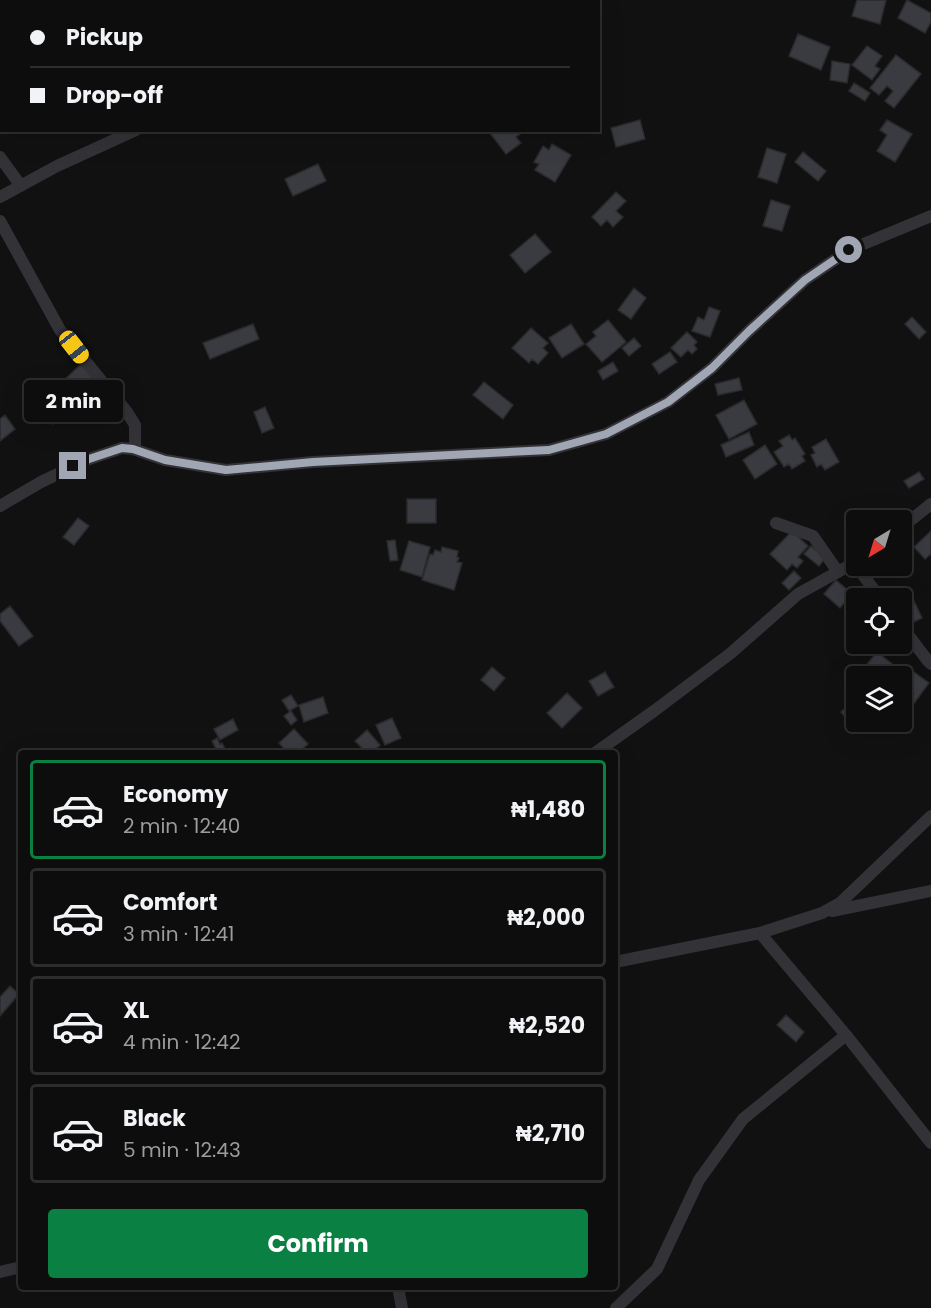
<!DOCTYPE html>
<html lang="en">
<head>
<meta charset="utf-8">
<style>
	body { margin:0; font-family:Poppins,sans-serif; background:#161617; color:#f1f3f6; height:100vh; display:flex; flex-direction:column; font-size:22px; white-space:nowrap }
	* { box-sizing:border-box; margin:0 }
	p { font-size:20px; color:#9a9c9e }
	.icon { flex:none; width:33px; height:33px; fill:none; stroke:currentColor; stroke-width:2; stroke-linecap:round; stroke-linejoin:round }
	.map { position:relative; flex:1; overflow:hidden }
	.sheet { position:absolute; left:18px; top:750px; width:600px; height:540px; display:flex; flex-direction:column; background:#0d0d0e; border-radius:6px; box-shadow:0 6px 24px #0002,0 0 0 2px #2d2d2e }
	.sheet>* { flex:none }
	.banner { position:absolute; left:0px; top:0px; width:600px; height:132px; box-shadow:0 6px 24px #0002,0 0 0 2px #2d2d2e; display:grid; align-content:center; height:132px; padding:0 30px; background:#0d0d0e }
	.needle { width:39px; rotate:218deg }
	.tools { position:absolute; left:846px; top:510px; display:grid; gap:12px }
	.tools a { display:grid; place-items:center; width:66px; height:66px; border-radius:6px; background:#0d0d0e; box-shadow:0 6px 24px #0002,0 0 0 2px #2d2d2e; font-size:30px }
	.end { position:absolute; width:27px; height:27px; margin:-14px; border:8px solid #a1a6b4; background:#111; box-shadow:0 0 0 3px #111 }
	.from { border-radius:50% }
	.bubble { position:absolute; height:42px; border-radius:6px; background:#0d0d0e; box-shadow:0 6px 24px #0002,0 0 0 2px #2d2d2e; font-size:20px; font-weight:700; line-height:42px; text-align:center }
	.car { position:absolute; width:18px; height:36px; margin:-18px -9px; border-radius:8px; box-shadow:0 0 4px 2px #0007; background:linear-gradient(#f5c518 24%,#345 0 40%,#f5c518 0 76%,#345 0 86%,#f5c518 0) }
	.banner b { display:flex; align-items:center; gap:21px; height:57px; font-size:22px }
	.banner b+b { border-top:2px solid #2d2d2e }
	.banner i { width:15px; height:15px; background:#f1f3f6 }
	ul { padding:10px 0 0; list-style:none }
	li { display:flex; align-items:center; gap:18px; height:99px; margin:0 12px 9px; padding:0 18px; border:3px solid #2d2d2e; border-radius:6px }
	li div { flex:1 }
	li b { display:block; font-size:22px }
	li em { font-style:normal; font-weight:700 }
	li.active { border-color:#0b8043 }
	li>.icon { width:54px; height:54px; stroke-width:1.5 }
	.button { display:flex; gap:12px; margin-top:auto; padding:12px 30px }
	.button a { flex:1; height:69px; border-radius:6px; background:#0b8043; color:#fff; font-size:24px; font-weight:700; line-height:69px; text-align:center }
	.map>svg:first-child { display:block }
	.building { fill:#3a3b40; stroke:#2b2b2e; stroke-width:1.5 }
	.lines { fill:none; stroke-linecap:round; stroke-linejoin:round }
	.minor { stroke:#323237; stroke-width:12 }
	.route { stroke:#a1a6b4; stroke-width:8 }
</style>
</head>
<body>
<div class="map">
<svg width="931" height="1308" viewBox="0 0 931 1308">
	<rect width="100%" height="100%" fill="#111112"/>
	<path class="building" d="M 857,0 L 886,0 L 880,24 L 852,16 Z
		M 907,0 L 931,13 L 931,22 L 925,33 L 898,18 Z
		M 0,19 L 2,19 L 2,57 L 0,58 Z
		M 798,34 L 830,47 L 821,70 L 789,56 Z
		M 867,46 L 882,56 L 875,66 L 880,69 L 872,80 L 852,65 Z
		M 896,55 L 921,74 L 894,108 L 885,101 L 893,91 L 887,86 L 879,95 L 870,88 Z
		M 832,61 L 850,64 L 847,83 L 830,80 Z
		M 854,83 L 870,93 L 865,101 L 849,91 Z
		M 640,120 L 645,139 L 616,147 L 611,128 Z
		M 887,120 L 912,134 L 895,162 L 877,151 L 887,135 L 880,130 Z
		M 494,130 L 518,130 L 520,134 L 516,137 L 521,143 L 506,154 L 490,133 Z
		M 552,144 L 571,155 L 555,182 L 535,170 L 539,164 L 534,162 L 543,146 L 549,150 Z
		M 767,148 L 786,154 L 777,183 L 758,177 Z
		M 803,152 L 826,171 L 818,181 L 795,162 Z
		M 318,164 L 326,181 L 293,196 L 285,179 Z
		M 616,192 L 626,201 L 616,211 L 623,217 L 613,227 L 607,220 L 601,226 L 592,217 Z
		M 771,200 L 790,206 L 782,231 L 763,226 Z
		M 535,234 L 551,252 L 525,273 L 510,255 Z
		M 634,288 L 646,298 L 631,319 L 618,310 Z
		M 709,307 L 720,311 L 710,337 L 692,331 L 698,317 L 704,320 Z
		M 912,317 L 926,332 L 919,339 L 905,324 Z
		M 608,320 L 626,342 L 602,362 L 586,344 L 596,336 L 593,332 Z
		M 253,324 L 259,339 L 210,359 L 203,343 Z
		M 571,324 L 584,344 L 562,358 L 549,338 Z
		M 531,328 L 548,343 L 543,348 L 548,353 L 538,364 L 532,359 L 529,363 L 512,348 Z
		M 687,332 L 697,342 L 694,345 L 697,349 L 692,354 L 688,350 L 681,357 L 671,348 Z
		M 634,338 L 641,346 L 629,356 L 622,348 Z
		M 670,352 L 677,362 L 659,374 L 652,364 Z
		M 613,362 L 618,371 L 603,380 L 598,371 Z
		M 81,364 L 97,381 L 81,396 L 85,400 L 71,414 L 67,409 L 53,424 L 36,407 Z
		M 739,378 L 742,390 L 718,395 L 715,384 Z
		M 484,382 L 513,405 L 503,419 L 473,395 Z
		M 744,400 L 757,424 L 729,439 L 716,415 Z
		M 265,407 L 274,428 L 262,433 L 254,412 Z
		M 5,415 L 15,429 L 0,441 L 0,419 Z
		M 749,432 L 754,445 L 726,457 L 721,445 Z
		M 789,435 L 792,440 L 795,438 L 805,454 L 802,456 L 805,461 L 792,469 L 789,464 L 784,467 L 774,452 L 783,446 L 779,441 Z
		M 826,439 L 839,462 L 825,470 L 821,464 L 817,467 L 811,455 L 815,453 L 812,447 Z
		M 765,445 L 777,464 L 755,479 L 743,460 Z
		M 919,472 L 924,479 L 909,488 L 904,481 Z
		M 407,499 L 436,499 L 436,523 L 407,523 Z
		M 78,518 L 89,526 L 74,545 L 63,537 Z
		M 792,531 L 808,546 L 798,557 L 803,561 L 797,568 L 792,564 L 787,570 L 770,554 Z
		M 931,531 L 931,554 L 925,559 L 914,547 Z
		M 395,540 L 398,560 L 390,561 L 387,541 Z
		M 409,541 L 430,547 L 422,577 L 400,570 Z
		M 811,546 L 825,558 L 819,566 L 804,554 Z
		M 442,547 L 458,551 L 457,557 L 459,558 L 457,562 L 462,563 L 454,590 L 422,580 L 430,554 L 433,555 L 435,550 L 441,552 Z
		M 794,571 L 801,578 L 789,590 L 782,583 Z
		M 836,580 L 852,594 L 840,608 L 824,594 Z
		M 913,599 L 922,618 L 910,624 L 902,604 Z
		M 10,606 L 33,636 L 19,646 L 0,621 L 0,614 Z
		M 877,652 L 895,666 L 886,676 L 874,676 L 864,668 Z
		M 904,665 L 929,683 L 904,717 L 902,716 L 902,676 L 896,676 Z
		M 492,667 L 505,678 L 494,691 L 481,680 Z
		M 605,672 L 614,687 L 598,696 L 589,681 Z
		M 567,693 L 582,708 L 562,728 L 547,713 Z
		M 291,695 L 298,706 L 289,711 L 282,700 Z
		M 323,697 L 328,713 L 304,722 L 299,705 Z
		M 851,703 L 856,709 L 856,717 L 850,723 L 841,712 Z
		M 291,711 L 297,720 L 291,725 L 284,716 Z
		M 392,718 L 401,738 L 385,745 L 376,725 Z
		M 233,719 L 238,730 L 220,740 L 214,729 Z
		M 294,729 L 308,744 L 298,753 L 288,753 L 279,743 Z
		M 367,730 L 380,745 L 372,753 L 367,753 L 355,741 Z
		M 217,738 L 220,744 L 222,743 L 227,753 L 218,753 L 212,741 Z
		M 10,986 L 19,994 L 0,1016 L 0,997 Z
		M 786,1015 L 804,1032 L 796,1042 L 777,1025 Z"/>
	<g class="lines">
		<path class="minor" d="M 421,2 L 425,0
			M 0,157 L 21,186
			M 0,197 L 57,166 L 136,130
			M 0,221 L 60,330 L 127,412 L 135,425 L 135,450
			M 0,506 L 41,482 L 89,459 L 122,448 L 133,449 L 165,460 L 226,470 L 313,462 L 549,450 L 606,434 L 668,402 L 712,368 L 749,331 L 805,280 L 849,250 L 931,216
			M 776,523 L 813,536 L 838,572
			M 902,527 L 931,504
			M 856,561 L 854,563 L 880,598
			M 902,627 L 928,661 L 931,664
			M 595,753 L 654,711 L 731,653 L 798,594 L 854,563
			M 832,911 L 931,891
			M 760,933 L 846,1035 L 931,1143
			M 615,962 L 760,933 L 822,913 L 840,903 L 931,816
			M 0,1272 L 21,1267
			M 398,1287 L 402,1308
			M 616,1308 L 657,1269 L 699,1180 L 743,1119 L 846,1035"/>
	</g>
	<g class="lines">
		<path class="route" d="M 73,466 L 89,459 L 122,448 L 133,449 L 165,460 L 226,470 L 313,462 L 549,450 L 606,434 L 668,402 L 712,368 L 749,331 L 805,280 L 849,250"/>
	</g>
</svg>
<div class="tools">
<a><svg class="needle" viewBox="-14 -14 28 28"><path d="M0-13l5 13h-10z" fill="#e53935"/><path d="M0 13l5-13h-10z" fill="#9a9c9e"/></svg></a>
<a><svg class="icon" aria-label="locate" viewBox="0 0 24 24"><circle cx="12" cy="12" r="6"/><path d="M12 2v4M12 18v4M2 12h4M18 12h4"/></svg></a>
<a><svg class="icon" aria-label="layers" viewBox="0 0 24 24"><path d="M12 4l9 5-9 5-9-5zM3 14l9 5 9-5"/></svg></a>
</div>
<i class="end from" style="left:849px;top:250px"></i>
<i class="end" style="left:73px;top:466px"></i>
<div class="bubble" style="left:24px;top:380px;width:99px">2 min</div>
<i class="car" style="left:74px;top:347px;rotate:142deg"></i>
<div class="banner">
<b><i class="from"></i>Pickup</b>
<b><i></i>Drop-off</b>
</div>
<section class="sheet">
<ul>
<li class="active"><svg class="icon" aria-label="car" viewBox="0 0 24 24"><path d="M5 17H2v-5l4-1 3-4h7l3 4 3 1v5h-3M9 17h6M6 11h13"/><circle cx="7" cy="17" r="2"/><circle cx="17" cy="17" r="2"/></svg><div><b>Economy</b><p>2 min · 12:40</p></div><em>₦1,480</em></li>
<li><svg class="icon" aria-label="car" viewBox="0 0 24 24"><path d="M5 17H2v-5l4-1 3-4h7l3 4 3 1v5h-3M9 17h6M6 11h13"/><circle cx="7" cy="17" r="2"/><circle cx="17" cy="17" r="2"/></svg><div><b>Comfort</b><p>3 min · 12:41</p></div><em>₦2,000</em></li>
<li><svg class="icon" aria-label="car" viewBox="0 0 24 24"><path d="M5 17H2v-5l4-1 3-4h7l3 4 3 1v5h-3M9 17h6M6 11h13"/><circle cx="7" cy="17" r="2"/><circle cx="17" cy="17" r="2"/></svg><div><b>XL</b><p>4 min · 12:42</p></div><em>₦2,520</em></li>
<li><svg class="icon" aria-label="car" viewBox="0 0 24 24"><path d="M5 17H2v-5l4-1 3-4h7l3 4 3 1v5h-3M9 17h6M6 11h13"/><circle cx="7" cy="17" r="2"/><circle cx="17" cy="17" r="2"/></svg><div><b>Black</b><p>5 min · 12:43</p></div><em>₦2,710</em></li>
</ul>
<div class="button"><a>Confirm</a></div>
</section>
</div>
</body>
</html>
